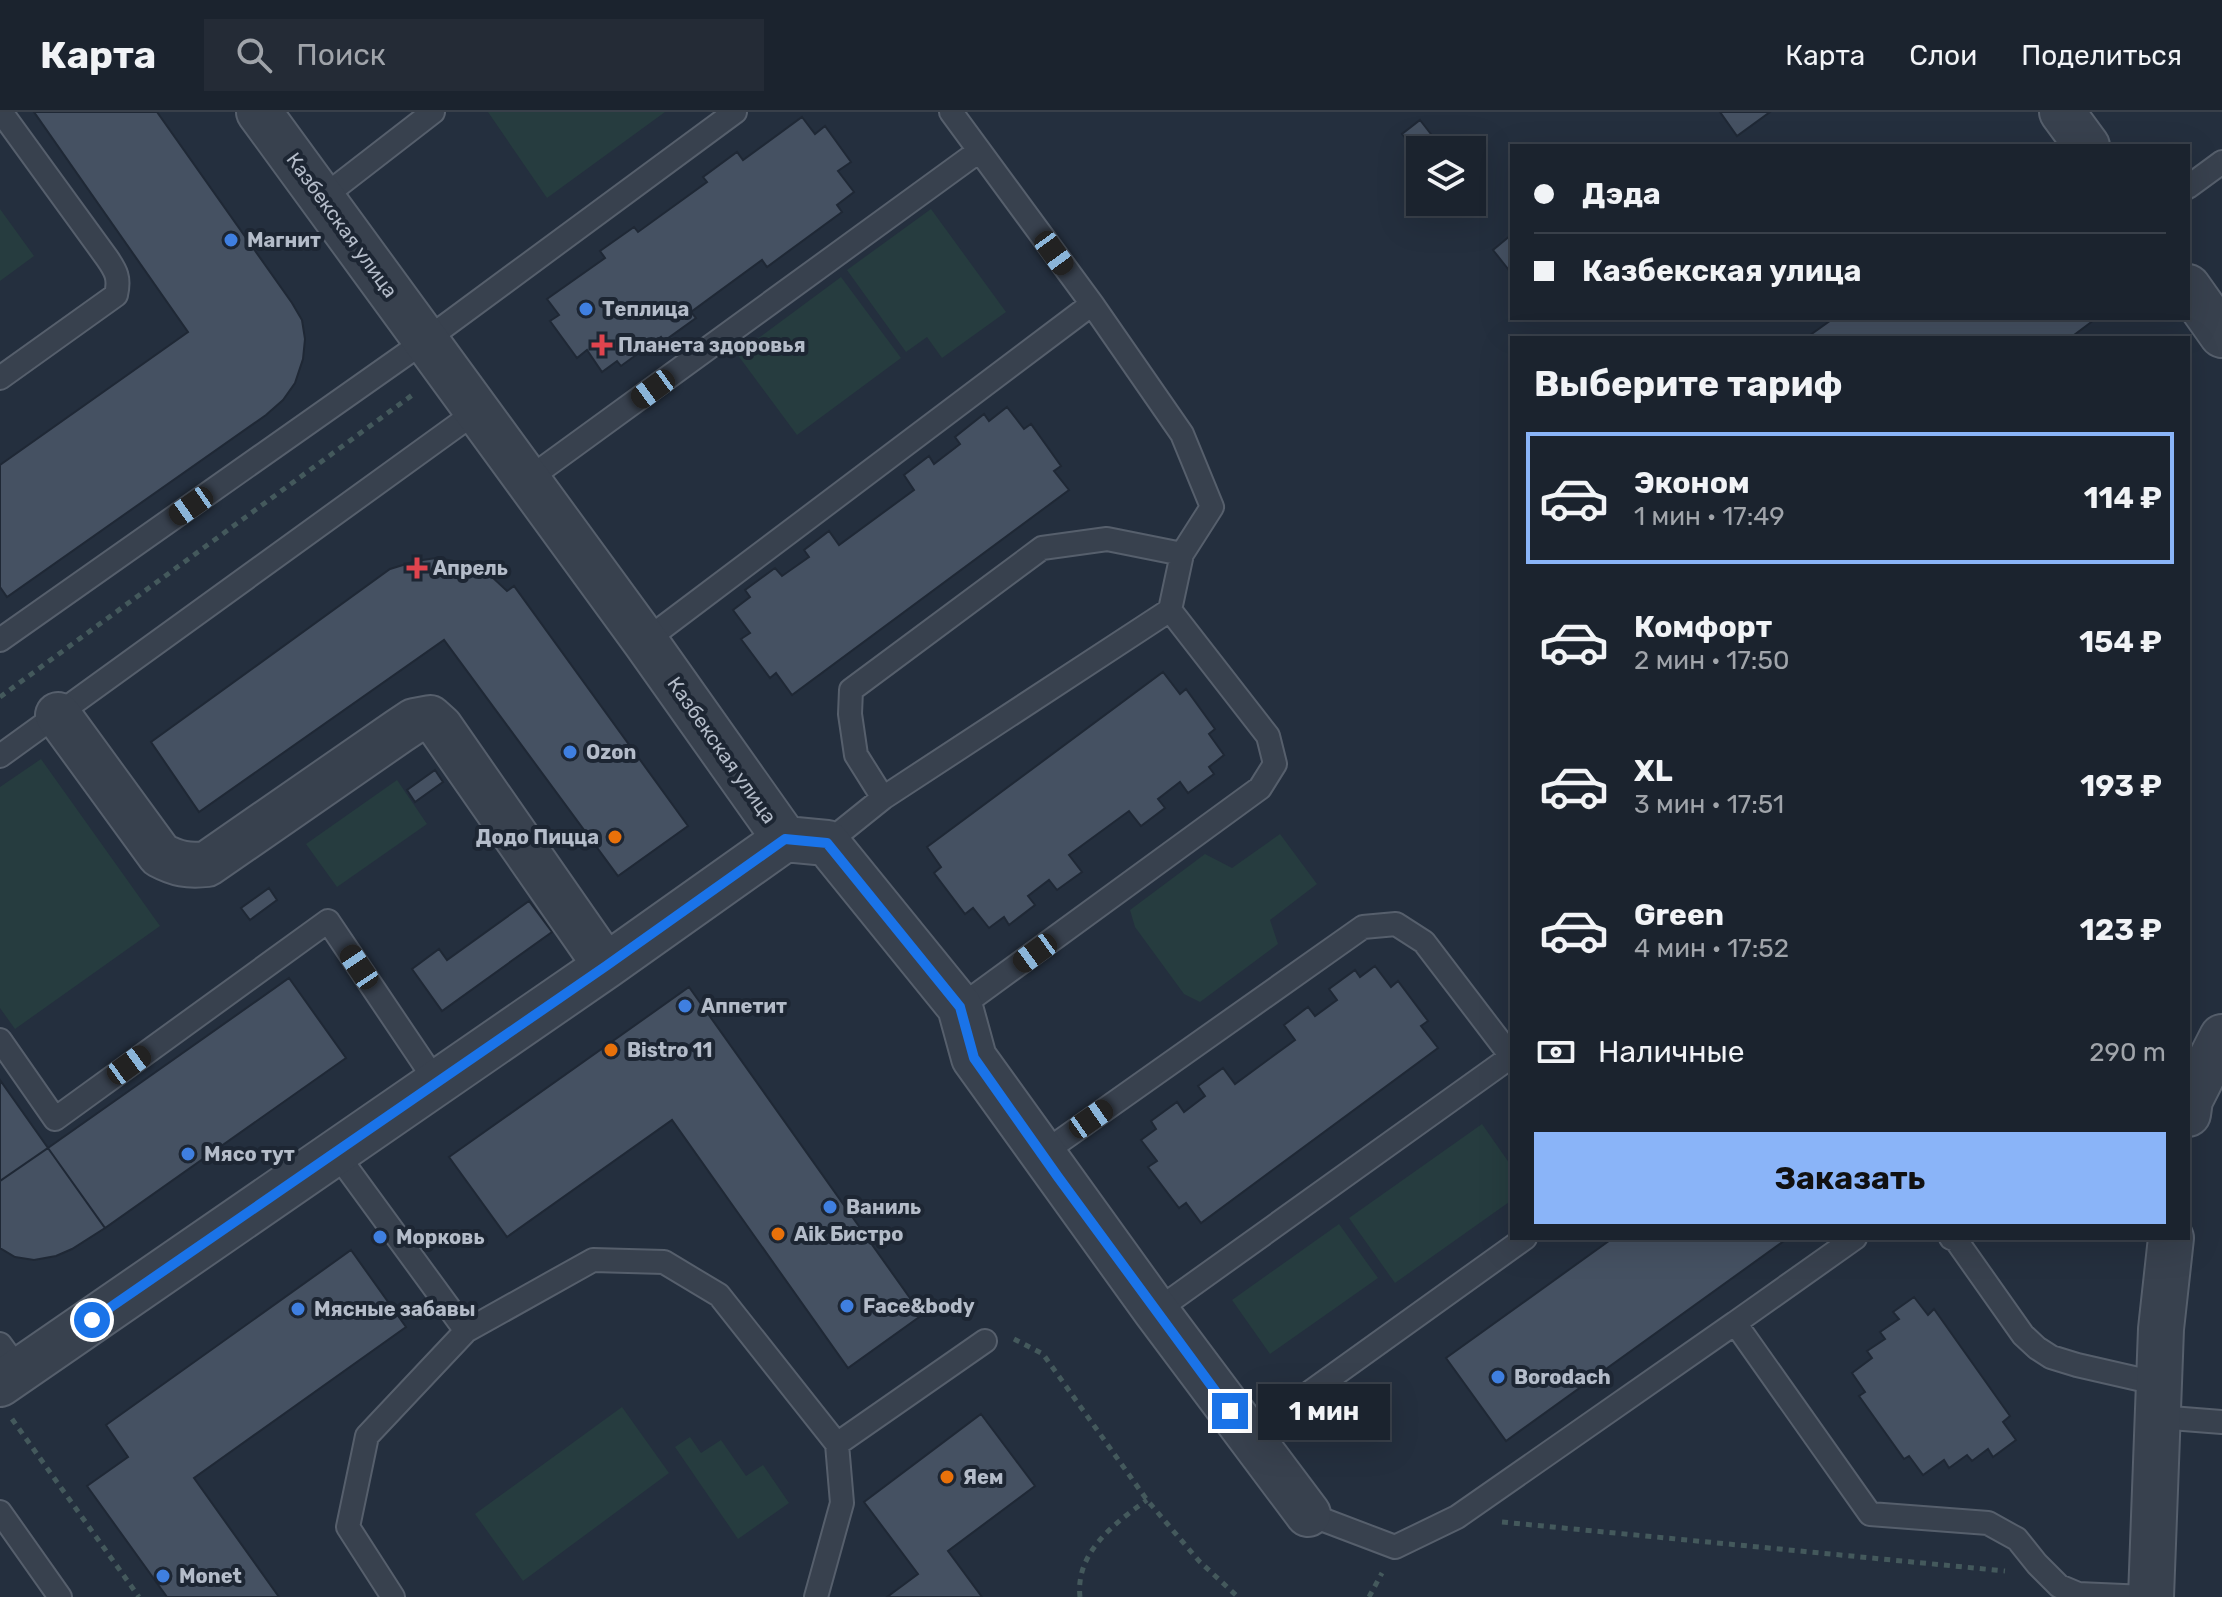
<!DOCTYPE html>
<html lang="ru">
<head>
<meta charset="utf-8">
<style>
	body { margin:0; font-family:Rubik,sans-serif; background:#242b36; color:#f1f3f6; height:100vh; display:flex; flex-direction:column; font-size:30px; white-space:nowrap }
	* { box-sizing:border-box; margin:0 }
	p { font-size:26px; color:#a0a4aa }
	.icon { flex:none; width:44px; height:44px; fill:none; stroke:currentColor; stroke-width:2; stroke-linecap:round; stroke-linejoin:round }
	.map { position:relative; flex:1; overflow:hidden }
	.details { position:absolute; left:1510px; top:224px; width:680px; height:904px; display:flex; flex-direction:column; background:#1b232e; border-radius:0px; box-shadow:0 8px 32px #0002,0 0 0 2px #39404a }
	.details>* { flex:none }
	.hud { position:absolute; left:1510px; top:32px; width:680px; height:176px; border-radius:0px; box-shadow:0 8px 32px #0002,0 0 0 2px #39404a; display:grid; align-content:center; height:176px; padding:0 24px; background:#1b232e }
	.fabs { position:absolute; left:1406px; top:24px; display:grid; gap:16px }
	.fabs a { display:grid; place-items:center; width:80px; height:80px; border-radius:0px; background:#1b232e; box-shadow:0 8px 32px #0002,0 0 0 2px #39404a; font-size:40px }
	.end { position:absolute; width:36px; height:36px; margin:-18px; border:10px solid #1a73e8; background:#fff; box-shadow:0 0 0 4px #fff }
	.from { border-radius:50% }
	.bubble { position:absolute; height:56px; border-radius:0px; background:#1b232e; box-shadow:0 8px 32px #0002,0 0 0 2px #39404a; font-size:26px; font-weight:700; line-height:56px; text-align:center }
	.car { position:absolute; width:24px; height:48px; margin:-24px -12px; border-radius:10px; box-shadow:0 0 6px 2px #0007; background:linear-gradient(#222 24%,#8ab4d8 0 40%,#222 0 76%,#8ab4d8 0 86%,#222 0) }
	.hud b { display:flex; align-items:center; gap:28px; height:76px; font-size:30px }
	.hud b+b { border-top:2px solid #39404a }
	.hud i { width:20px; height:20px; background:#f1f3f6 }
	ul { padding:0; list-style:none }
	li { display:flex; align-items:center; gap:24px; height:132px; margin:0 16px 12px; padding:0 8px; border:4px solid transparent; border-radius:0px }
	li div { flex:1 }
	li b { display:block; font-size:30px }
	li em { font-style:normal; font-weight:700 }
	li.on { border-color:#8ab4f8 }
	li>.icon { width:72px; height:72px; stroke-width:1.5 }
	h2 { padding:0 24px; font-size:36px; line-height:96px }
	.pay { display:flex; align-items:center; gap:20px; height:88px; padding:0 24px; font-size:30px }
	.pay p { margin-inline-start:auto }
	.cta { display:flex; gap:16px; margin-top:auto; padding:16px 24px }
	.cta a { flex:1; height:92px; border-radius:0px; background:#8ab4f8; color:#111; font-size:32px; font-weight:700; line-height:92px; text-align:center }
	header { display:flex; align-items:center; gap:48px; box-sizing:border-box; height:112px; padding:0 40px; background:#1b232e; border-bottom:2px solid #39404a }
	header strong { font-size:38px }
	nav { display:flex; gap:44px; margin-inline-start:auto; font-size:28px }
	.search { width:560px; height:72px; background:#242b36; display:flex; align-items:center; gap:20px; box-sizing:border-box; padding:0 28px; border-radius:0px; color:#a0a4aa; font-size:30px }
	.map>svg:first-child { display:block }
	.green { fill:#263c3f }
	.building { fill:#455162; stroke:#1f2835; stroke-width:2 }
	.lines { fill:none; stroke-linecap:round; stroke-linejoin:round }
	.service-casing { stroke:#565f6c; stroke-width:26 }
	.minor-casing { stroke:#565f6c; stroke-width:48 }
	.path { stroke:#44595c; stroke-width:5; stroke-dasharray:6 6; stroke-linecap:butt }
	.service { stroke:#38414e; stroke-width:22 }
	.minor { stroke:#38414e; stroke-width:44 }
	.route { stroke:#1a73e8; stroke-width:10 }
	.shop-dot { fill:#3f7fe0; stroke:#1d2633; stroke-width:3 }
	.health-dot { fill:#e0444e; stroke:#1d2633; stroke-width:3 }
	.food-dot { fill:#e8710a; stroke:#1d2633; stroke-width:3 }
	.labels { text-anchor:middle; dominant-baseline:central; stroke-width:8; stroke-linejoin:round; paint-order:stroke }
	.street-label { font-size:20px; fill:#b4bcc9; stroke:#1d2633 }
	.poi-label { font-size:20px; font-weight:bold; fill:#b4bcc9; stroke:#1d2633; text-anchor:start }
</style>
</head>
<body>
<header>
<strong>Карта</strong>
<div class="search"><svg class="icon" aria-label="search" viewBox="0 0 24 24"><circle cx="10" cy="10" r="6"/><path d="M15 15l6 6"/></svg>Поиск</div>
<nav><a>Карта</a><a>Слои</a><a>Поделиться</a></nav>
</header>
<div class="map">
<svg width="2222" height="1485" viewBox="0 0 2222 1485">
	<rect width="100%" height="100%" fill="#242f3e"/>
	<path class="green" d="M 488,0 L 665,0 L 547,86 Z
		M 0,97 L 34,144 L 0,169 Z
		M 931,97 L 1006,200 L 942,246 L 927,225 L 906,240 L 847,158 Z
		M 841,165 L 901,246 L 797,323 L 737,242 Z
		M 41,647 L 160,814 L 15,917 L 0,896 L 0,675 Z
		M 397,668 L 427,712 L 337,775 L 306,732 Z
		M 1280,722 L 1317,772 L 1270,808 L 1278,832 L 1200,890 L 1184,882 L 1135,815 L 1130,798 L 1205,742 L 1232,756 Z
		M 1482,1012 L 1512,1055 L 1512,1088 L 1395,1171 L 1349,1106 Z
		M 1339,1112 L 1378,1166 L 1270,1242 L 1232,1188 Z
		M 622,1295 L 669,1361 L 523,1469 L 475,1402 Z
		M 690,1325 L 701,1341 L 721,1328 L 746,1364 L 763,1353 L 789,1391 L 738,1427 L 675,1335 Z"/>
	<path class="building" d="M 34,0 L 157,0 L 292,191 L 302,208 L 305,227 L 303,247 L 295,271 L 283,288 L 266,303 L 7,485 L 0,475 L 0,353 L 188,220 Z
		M 1720,0 L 1770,0 L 1737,24 Z
		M 802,5 L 815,22 L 825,14 L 851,50 L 838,59 L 854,80 L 837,93 L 842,100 L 767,155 L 762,148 L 691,200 L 696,206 L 664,229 L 661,225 L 621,254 L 617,249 L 602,260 L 587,238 L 577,246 L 550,209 L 559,203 L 547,187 L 605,146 L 600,139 L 634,115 L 638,120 L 707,70 L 703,65 L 737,40 L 743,48 Z
		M 1420,8 L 1441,35 L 1437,38 L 1420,38 L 1420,45 L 1402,22 Z
		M 1511,123 L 1512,124 L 1512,162 L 1493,138 Z
		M 1834,206 L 2093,206 L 2094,208 L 2070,226 L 1806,226 Z
		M 1007,295 L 1024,317 L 1031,312 L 1061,354 L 1054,359 L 1069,378 L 792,583 L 776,561 L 770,566 L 741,527 L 750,521 L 733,498 L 750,485 L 745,478 L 775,456 L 782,464 L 809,445 L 804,438 L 829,419 L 839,433 L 914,378 L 904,363 L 929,344 L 934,352 L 960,332 L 955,325 L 984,302 L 989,309 Z
		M 436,446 L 465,451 L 491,464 L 507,479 L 514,474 L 688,714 L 618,764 L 444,528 L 199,700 L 151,630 L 390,457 L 416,449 Z
		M 1163,560 L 1180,582 L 1186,577 L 1215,617 L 1209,622 L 1224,643 L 1209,655 L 1214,662 L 1188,681 L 1180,670 L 1158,687 L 1165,696 L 1141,714 L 1129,699 L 1069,743 L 1082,760 L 1057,778 L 1049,768 L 1028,784 L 1035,793 L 1009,813 L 1004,805 L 989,816 L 973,796 L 965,802 L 934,761 L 941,755 L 927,735 Z
		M 435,658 L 443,670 L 415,690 L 407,678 Z
		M 269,776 L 277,788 L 250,808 L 241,796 Z
		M 529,789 L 552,820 L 442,899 L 412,857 L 439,837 L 447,848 Z
		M 1375,854 L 1391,875 L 1398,869 L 1428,909 L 1421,914 L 1438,936 L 1201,1111 L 1186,1091 L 1179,1096 L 1148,1055 L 1157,1049 L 1141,1028 L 1156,1017 L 1151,1009 L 1177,990 L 1184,1000 L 1205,984 L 1198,974 L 1223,956 L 1235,972 L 1295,928 L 1284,913 L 1308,895 L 1315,904 L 1337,888 L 1329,877 L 1355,858 L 1360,865 Z
		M 289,866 L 346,946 L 105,1116 L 48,1036 Z
		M 689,875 L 922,1203 L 848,1256 L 672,1008 L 507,1125 L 449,1045 Z
		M 0,968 L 48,1036 L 0,1069 Z
		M 48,1036 L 105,1116 L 72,1137 L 56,1144 L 34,1148 L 15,1145 L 0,1136 L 0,1069 Z
		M 1613,1126 L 1788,1126 L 1506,1329 L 1446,1246 Z
		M 351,1138 L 406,1215 L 194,1366 L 279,1485 L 167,1485 L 87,1374 L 128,1345 L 106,1313 Z
		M 1914,1185 L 1928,1203 L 1934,1197 L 2010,1304 L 2003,1310 L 2016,1328 L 1993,1345 L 1988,1337 L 1972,1349 L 1967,1343 L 1949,1356 L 1944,1348 L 1923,1363 L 1909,1344 L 1904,1347 L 1859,1284 L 1865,1280 L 1852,1261 L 1872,1246 L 1867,1239 L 1885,1227 L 1880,1220 L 1899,1207 L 1893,1200 Z
		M 981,1302 L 1035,1374 L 948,1439 L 982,1485 L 887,1485 L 918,1462 L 864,1390 Z"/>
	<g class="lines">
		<g class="service-casing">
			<path id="service" d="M 2188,75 L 2222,50
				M 322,86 L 433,0
				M 0,266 L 116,183 C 120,166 116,159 107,146 L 1,0
				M 527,368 L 979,39
				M 0,528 L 426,228 L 735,0
				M 645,529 L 1092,192
				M 0,644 L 477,299
				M 883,686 L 856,643 L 850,602 L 851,578 L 1042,436 L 1107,427 L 1182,442
				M 827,731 L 883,686 L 1170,498 L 1182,442 L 1212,395 L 1182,322 L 1092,192 L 951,0
				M 960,895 L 1260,676 L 1275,652 L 1268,624 L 1170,498
				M 0,928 L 55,1007 L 328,809 L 437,971
				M 336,1041 L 466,1219
				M 1042,1042 L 1363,815 L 1396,812 L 1424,830 L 1511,944
				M 1951,1126 L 1956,1128 L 2023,1223 L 2037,1236 L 2051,1245 L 2077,1253 L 2160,1272
				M 1156,1199 L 1512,944
				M 1735,1211 L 1855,1126
				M 0,1232 L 19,1258
				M 2158,1305 L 2222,1310
				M 1249,1324 L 1525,1126
				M 837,1332 L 985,1229
				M 0,1400 L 60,1485
				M 1308,1402 L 1395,1435 L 1457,1405 L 1735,1211 L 1870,1402 L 1988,1411 L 2017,1427 L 2037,1452 L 2059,1474 L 2078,1482 L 2146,1485
				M 393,1485 L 348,1415 L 367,1324 L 466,1219 L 593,1148 L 664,1150 L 719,1183 L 837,1332 L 842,1391 L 816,1485"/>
		</g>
		<g class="minor-casing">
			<path id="minor" d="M 259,0 L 645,529 L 785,727 L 827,731 L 960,895 L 974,946 L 1156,1199 L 1308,1402
				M 2062,0 L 2087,34
				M 2188,175 L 2222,223
				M 58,603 L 160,743 C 177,752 188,754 207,752 L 399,619 L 414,609 L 430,606 L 440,615 L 606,854
				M 2188,1002 L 2190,988 L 2222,925
				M 0,1272 L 606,854 L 785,727
				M 2151,1485 L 2161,1217 L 2171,1126"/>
		</g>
		<path class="path" d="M 0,585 L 415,281
			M 1014,1227 L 1043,1242 L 1147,1388 L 1199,1449 L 1238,1485
			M 12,1307 L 139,1485
			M 1502,1410 L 2005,1459
			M 1080,1485 C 1075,1440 1115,1411 1147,1388
			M 1369,1485 L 1382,1461"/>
		<use href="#service" class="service"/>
		<use href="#minor" class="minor"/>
	</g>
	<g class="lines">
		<path class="route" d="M 92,1208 L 606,854 L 785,727 L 827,731 L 960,895 L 974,946 L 1058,1065 L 1230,1299"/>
	</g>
	<g class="shop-dot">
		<circle cx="231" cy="128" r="8"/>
		<circle cx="586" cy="197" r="8"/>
		<circle cx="570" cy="640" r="8"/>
		<circle cx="685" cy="894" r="8"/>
		<circle cx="188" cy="1042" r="8"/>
		<circle cx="830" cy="1095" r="8"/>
		<circle cx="380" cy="1125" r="8"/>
		<circle cx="847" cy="1194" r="8"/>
		<circle cx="298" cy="1197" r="8"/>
		<circle cx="1498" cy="1265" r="8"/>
		<circle cx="163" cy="1464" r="8"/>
	</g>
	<g class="health-dot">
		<path d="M598 221h8v8h8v8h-8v8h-8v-8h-8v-8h8z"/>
		<path d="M413 444h8v8h8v8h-8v8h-8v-8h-8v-8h8z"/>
	</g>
	<g class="food-dot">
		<circle cx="615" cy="725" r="8"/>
		<circle cx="611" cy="938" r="8"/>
		<circle cx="778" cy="1122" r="8"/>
		<circle cx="947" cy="1365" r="8"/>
	</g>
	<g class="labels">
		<g class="street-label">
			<text transform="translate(342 113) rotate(54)">Казбекская улица</text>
			<text transform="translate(722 638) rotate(55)">Казбекская улица</text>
		</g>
		<g class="poi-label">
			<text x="247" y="128">Магнит</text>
			<text x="602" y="197">Теплица</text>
			<text x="618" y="233">Планета здоровья</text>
			<text x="433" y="456">Апрель</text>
			<text x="586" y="640">Ozon</text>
			<text x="599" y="725" text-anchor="end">Додо Пицца</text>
			<text x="701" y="894">Аппетит</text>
			<text x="627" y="938">Bistro 11</text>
			<text x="204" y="1042">Мясо тут</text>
			<text x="846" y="1095">Ваниль</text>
			<text x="794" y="1122">Aik Бистро</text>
			<text x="396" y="1125">Морковь</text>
			<text x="863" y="1194">Face&amp;body</text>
			<text x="314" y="1197">Мясные забавы</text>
			<text x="1514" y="1265">Borodach</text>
			<text x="963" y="1365">Яем</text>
			<text x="179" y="1464">Monet</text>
		</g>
	</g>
</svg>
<div class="fabs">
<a><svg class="icon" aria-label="layers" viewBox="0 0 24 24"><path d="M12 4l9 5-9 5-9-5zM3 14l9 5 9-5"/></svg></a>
</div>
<i class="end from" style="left:92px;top:1208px"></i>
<i class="end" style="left:1230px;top:1299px"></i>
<div class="bubble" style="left:1258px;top:1272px;width:132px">1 мин</div>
<i class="car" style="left:1054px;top:141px;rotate:144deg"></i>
<i class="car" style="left:653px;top:277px;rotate:234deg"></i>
<i class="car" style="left:191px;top:394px;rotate:235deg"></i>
<i class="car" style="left:1035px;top:841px;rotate:234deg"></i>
<i class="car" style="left:359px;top:855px;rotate:326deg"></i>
<i class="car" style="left:129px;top:953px;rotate:54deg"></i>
<i class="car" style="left:1091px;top:1007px;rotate:55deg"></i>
<div class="hud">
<b><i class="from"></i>Дэда</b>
<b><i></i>Казбекская улица</b>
</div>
<section class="details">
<h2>Выберите тариф</h2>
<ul>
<li class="on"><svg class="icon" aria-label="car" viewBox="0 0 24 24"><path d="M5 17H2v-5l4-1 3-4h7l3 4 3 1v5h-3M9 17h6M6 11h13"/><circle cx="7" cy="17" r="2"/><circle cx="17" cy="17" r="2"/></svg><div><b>Эконом</b><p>1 мин · 17:49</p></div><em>114 ₽</em></li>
<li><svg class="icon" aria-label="car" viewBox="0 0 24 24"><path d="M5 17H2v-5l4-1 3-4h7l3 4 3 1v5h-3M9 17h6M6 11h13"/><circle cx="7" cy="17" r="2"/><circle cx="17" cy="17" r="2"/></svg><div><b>Комфорт</b><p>2 мин · 17:50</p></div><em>154 ₽</em></li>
<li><svg class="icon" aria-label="car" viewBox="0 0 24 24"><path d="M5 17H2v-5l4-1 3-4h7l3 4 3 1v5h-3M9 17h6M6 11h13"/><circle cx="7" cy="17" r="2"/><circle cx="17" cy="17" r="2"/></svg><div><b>XL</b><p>3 мин · 17:51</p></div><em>193 ₽</em></li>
<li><svg class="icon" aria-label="car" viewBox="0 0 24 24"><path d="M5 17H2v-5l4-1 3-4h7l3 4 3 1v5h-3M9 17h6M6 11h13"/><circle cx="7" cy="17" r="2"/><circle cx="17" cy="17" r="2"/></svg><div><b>Green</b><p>4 мин · 17:52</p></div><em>123 ₽</em></li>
</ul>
<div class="pay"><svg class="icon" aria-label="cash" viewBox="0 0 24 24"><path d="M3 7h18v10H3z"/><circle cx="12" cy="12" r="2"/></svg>Наличные<p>290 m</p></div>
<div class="cta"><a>Заказать</a></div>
</section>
</div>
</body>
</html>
